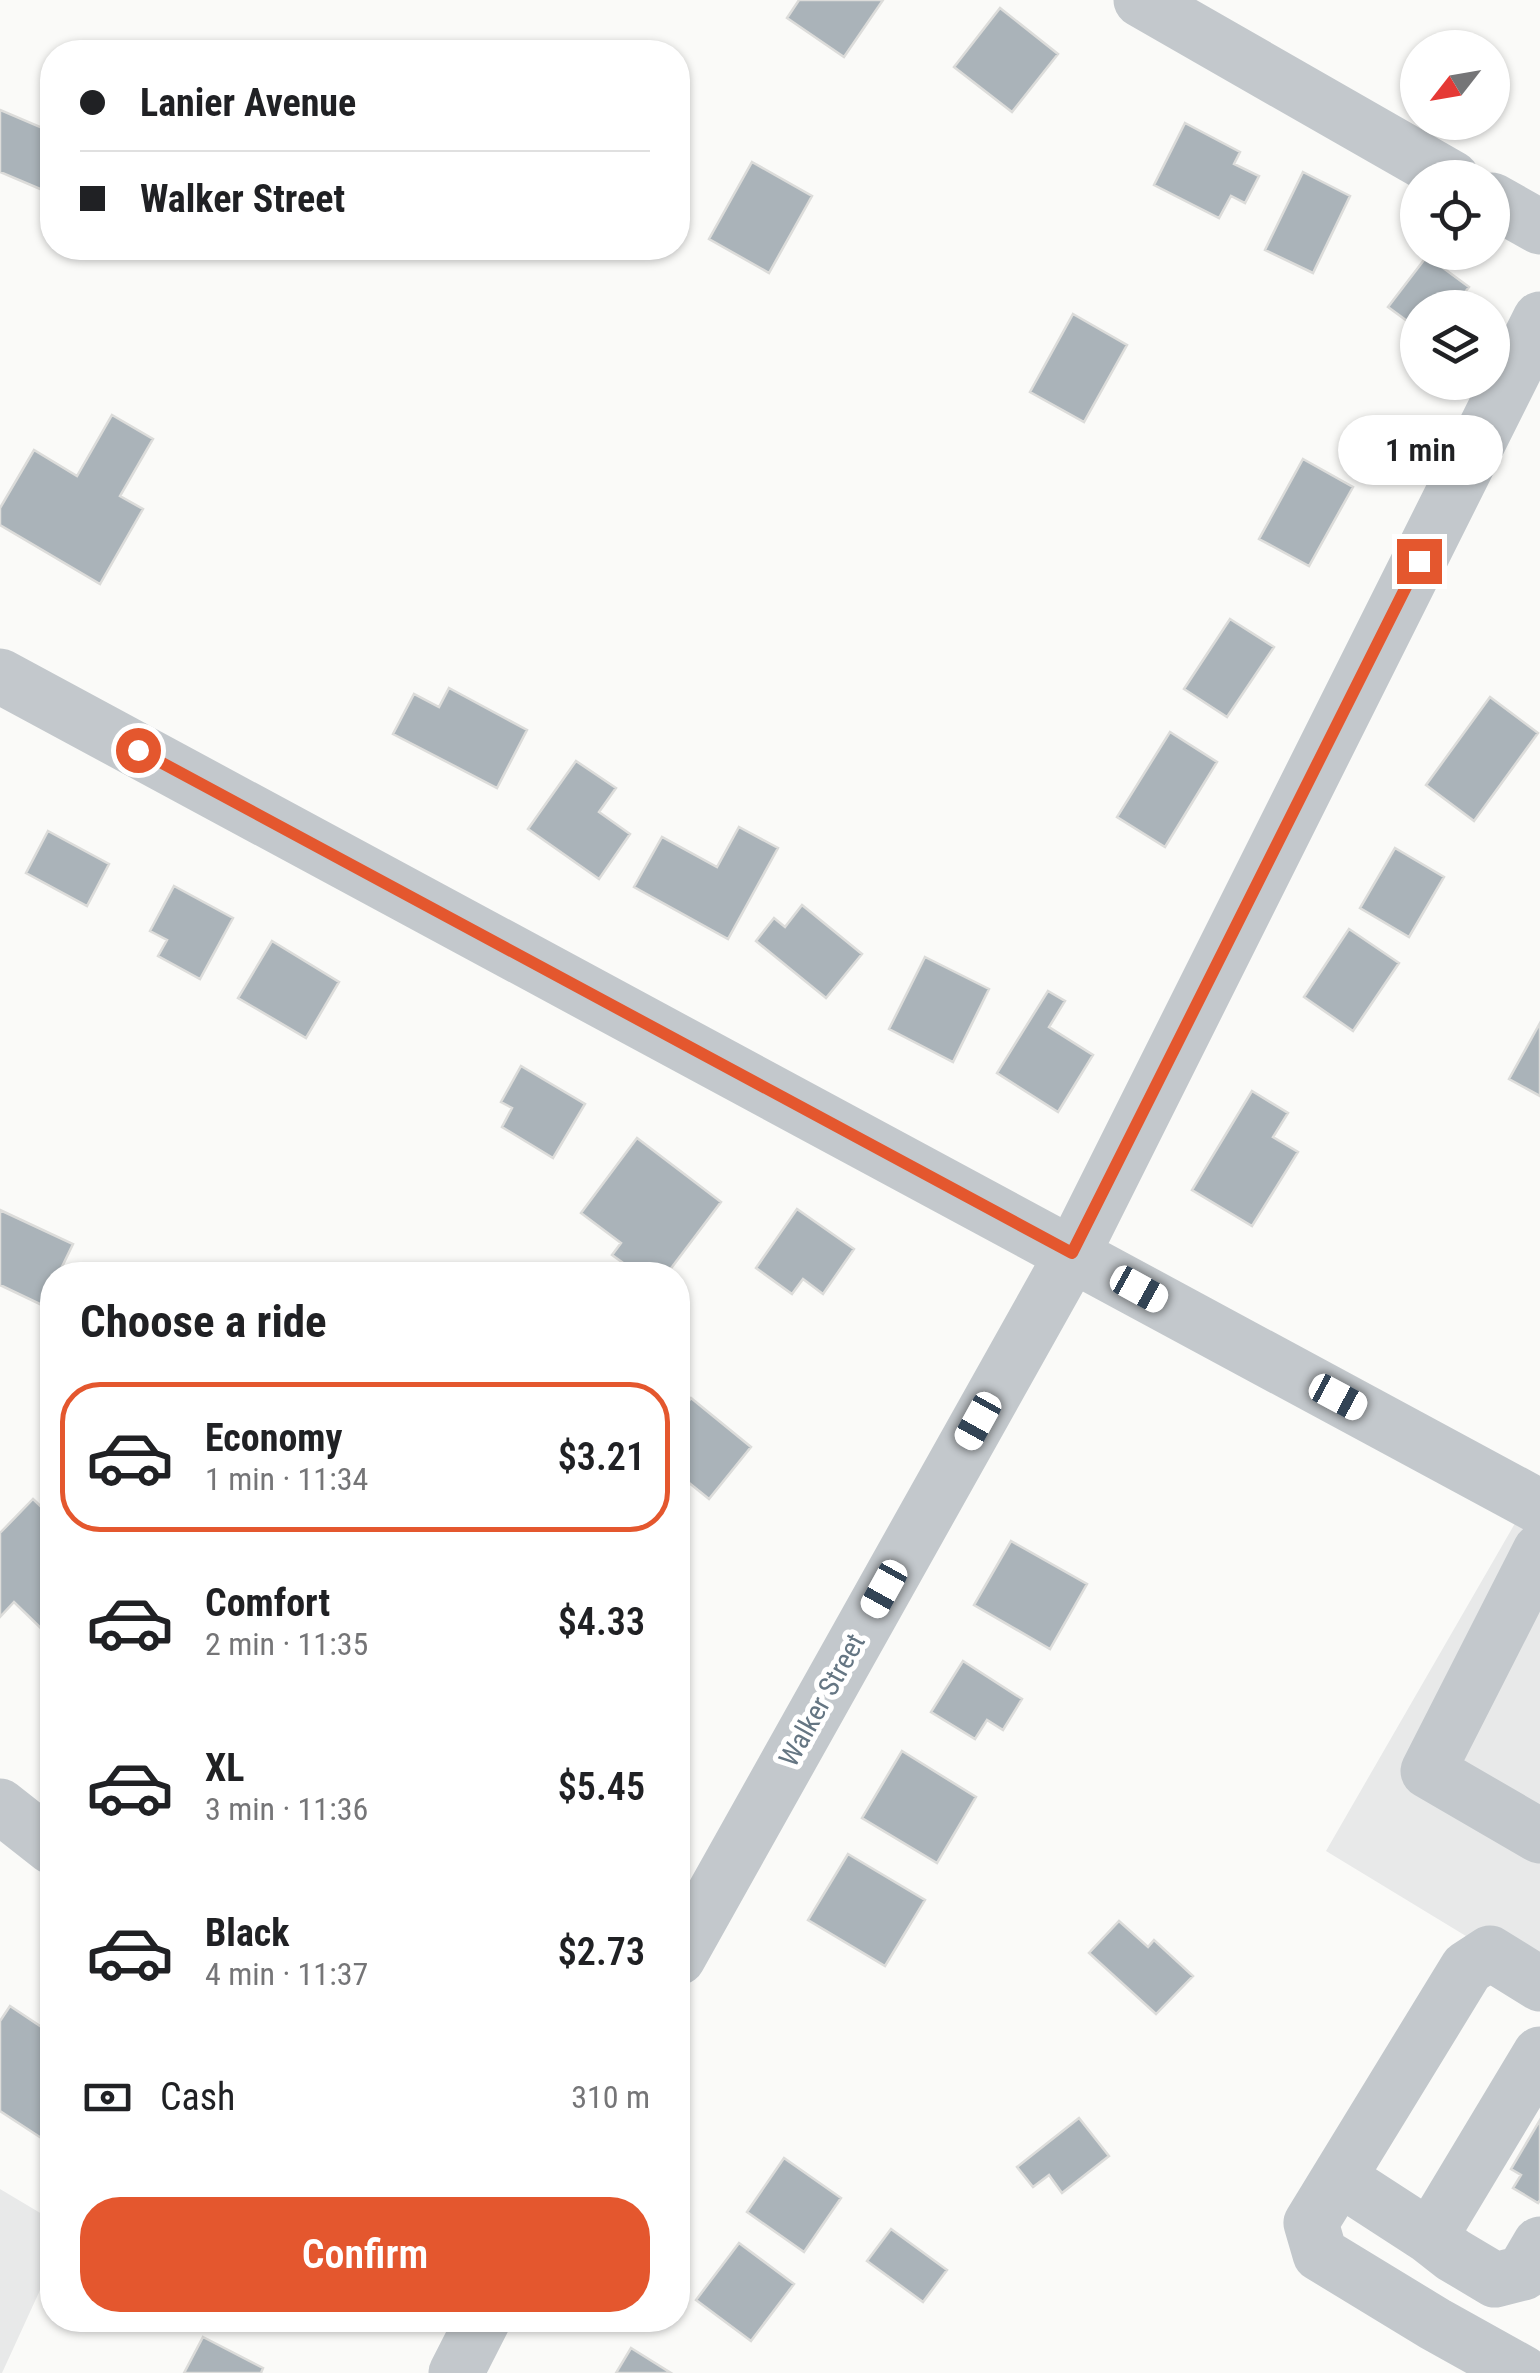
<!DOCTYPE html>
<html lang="en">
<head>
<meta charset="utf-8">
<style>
	body { margin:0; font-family:"Roboto Condensed",sans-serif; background:#f6f6f6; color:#202124; height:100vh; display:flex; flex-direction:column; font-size:38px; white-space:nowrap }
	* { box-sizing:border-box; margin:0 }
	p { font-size:32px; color:#757577 }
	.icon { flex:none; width:55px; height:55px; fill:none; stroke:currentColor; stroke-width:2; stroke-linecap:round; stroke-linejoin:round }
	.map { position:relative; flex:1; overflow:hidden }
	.drawer { position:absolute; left:40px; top:1262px; width:650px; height:1070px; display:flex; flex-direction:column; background:#fff; border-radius:40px; box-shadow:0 2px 8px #0004 }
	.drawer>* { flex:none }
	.guide { position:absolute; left:40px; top:40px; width:650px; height:220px; border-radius:40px; box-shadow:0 2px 8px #0004; display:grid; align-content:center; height:220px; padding:0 40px; background:#fff }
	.needle { width:65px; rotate:239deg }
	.fabs { position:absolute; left:1400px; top:30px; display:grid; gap:20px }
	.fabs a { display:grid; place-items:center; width:110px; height:110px; border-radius:50%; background:#fff; box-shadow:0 2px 8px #0004; font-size:50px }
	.end { position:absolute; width:45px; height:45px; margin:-22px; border:12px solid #e4572e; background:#fff; box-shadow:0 0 0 5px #fff }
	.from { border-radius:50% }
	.bubble { position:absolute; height:70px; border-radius:35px; background:#fff; box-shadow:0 2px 8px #0004; font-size:32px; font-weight:600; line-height:70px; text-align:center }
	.car { position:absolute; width:30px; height:60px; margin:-30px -15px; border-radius:12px; box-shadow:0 0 8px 2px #0007; background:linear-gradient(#fff 24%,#345 0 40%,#fff 0 76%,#345 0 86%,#fff 0) }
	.guide b { display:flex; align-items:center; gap:35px; height:95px; font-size:38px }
	.guide b+b { border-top:2px solid #e0e0e0 }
	.guide i { width:25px; height:25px; background:#202124 }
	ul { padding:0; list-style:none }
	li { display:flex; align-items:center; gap:30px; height:150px; margin:0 20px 15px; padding:0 20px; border:5px solid transparent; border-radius:40px }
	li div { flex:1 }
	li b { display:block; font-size:38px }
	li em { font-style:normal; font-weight:600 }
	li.on { border-color:#e4572e }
	li>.icon { width:90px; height:90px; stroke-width:1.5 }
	h2 { padding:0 40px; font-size:45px; line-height:120px }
	.pay { display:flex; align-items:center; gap:25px; height:110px; padding:0 40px; font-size:38px }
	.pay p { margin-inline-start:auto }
	.action { display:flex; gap:20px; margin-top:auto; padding:20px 40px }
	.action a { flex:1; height:115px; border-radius:40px; background:#e4572e; color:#fff; font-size:40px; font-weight:600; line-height:115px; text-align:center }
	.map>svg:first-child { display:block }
	.built { fill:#e8e9e9 }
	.building { fill:#aab3b9; stroke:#dcdcda; stroke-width:2.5 }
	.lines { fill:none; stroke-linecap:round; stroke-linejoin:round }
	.minor { stroke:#c3c8cc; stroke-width:55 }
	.route { stroke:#e4572e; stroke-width:12 }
	.labels { text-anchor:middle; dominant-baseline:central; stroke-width:10; stroke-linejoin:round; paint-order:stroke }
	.street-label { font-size:28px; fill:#657683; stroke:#fff }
</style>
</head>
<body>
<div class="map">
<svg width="1540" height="2373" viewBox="0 0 1540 2373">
	<rect width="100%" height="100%" fill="#fafaf8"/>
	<path class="built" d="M 1540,1480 L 1540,1981 L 1326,1851 Z
		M 0,2189 L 52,2220 L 52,2264 L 2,2373 L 0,2373 Z"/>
	<path class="building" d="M 799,0 L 883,0 L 844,57 L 787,18 Z
		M 1000,8 L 1058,54 L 1012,112 L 954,67 Z
		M 0,110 L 52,132 L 52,194 L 0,172 Z
		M 1185,123 L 1240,152 L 1234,164 L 1259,176 L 1245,203 L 1231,196 L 1219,218 L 1154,185 Z
		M 752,162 L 812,196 L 769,273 L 709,239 Z
		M 1303,172 L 1350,196 L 1313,273 L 1265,250 Z
		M 1427,256 L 1469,287 L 1459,300 L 1469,308 L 1418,308 L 1418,329 L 1388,307 Z
		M 1073,314 L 1127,345 L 1084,422 L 1030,392 Z
		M 112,415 L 153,439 L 120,496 L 143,509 L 100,584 L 0,525 L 0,508 L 34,450 L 77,476 Z
		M 1303,459 L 1353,487 L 1309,566 L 1259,539 Z
		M 1230,619 L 1274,647 L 1227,717 L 1184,689 Z
		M 449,688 L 527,730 L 497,788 L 393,734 L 414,694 L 439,707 Z
		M 1490,697 L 1538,733 L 1474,821 L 1426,785 Z
		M 1170,732 L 1217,762 L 1165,847 L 1117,817 Z
		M 576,761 L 616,788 L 599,812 L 630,834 L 599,879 L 528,829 Z
		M 739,827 L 778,848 L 728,939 L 634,887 L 662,837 L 717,867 Z
		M 48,831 L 109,864 L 87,906 L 26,873 Z
		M 1395,848 L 1444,877 L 1409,937 L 1360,908 Z
		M 174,886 L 233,918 L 200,979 L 158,956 L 167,940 L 150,931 Z
		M 802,905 L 862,954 L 826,998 L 756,941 L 774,918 L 785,927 Z
		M 1349,929 L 1399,963 L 1353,1031 L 1304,997 Z
		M 272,941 L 339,982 L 306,1038 L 238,998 Z
		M 925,957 L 989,989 L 953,1062 L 889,1029 Z
		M 1048,991 L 1065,1001 L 1049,1027 L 1093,1055 L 1058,1112 L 997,1073 Z
		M 1540,1023 L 1540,1096 L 1509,1079 Z
		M 521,1066 L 585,1104 L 553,1158 L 502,1127 L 512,1108 L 501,1102 Z
		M 1252,1091 L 1288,1113 L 1273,1137 L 1298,1152 L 1252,1226 L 1192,1190 Z
		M 637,1138 L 721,1202 L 666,1275 L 640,1275 L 612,1255 L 621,1243 L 581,1213 Z
		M 797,1209 L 854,1249 L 823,1294 L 803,1279 L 792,1294 L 756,1268 Z
		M 0,1210 L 73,1244 L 58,1275 L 52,1275 L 52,1287 L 44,1306 L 0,1285 Z
		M 691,1398 L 751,1447 L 709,1499 L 678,1474 L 683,1463 L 678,1458 L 678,1415 Z
		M 33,1499 L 52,1517 L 52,1639 L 14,1602 L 0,1617 L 0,1533 Z
		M 1011,1541 L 1087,1584 L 1050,1649 L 974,1605 Z
		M 963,1661 L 1022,1699 L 1003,1730 L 987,1720 L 975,1739 L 931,1712 Z
		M 902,1751 L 976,1797 L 937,1863 L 862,1818 Z
		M 848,1854 L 925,1900 L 885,1966 L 808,1920 Z
		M 1119,1921 L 1148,1947 L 1154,1940 L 1193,1976 L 1156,2014 L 1089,1953 Z
		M 10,2006 L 52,2034 L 52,2145 L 0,2111 L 0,2021 Z
		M 1079,2118 L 1109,2156 L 1062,2193 L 1049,2175 L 1033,2187 L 1017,2167 Z
		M 1540,2120 L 1540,2200 L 1538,2203 L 1513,2188 L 1521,2175 L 1511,2169 Z
		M 784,2158 L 841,2198 L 804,2252 L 747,2212 Z
		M 891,2229 L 947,2270 L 923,2302 L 867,2261 Z
		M 739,2243 L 794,2284 L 751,2341 L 696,2300 Z
		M 203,2337 L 263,2368 L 261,2373 L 184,2373 Z
		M 631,2348 L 671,2373 L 616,2373 Z"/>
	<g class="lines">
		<path class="minor" d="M 1141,0 L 1452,178
			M 1492,200 L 1540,227
			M 0,676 L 1540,1507
			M 1540,1551 L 1428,1771 L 1540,1836
			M 0,1806 L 52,1847
			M 678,1958 L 1073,1253 L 1540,319
			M 1339,2178 L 1430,2237 L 1540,2054
			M 1430,2237 L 1453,2255 L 1495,2280 L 1523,2273 L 1540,2244
			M 456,2373 L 483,2320
			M 1523,2373 L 1435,2324 L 1320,2254 L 1311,2223 L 1467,1968 L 1490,1953 L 1540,1984"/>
	</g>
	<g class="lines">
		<path class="route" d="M 138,750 L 1072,1253 L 1419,561"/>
	</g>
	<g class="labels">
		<g class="street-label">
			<text transform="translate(822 1700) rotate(-61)">Walker Street</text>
		</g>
	</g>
</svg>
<div class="fabs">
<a><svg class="needle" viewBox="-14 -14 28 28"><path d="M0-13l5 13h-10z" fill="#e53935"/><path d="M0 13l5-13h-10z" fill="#757577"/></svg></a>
<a><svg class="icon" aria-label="locate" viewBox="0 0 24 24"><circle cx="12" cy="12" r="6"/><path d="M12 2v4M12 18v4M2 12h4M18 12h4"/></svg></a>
<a><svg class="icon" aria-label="layers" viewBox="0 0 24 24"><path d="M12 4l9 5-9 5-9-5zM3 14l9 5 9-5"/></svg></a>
</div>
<i class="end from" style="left:138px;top:750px"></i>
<i class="end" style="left:1419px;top:561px"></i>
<div class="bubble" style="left:1338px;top:415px;width:165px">1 min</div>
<i class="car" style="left:1139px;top:1289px;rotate:119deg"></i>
<i class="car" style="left:1338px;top:1397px;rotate:118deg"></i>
<i class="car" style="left:978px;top:1421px;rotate:209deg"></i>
<i class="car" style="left:884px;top:1589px;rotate:209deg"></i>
<div class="guide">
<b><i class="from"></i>Lanier Avenue</b>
<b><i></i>Walker Street</b>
</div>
<section class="drawer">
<h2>Choose a ride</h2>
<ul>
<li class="on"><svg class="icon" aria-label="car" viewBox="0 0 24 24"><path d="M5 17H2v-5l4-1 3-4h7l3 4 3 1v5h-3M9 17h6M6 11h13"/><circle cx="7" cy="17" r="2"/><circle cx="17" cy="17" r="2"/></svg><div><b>Economy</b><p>1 min · 11:34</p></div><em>$3.21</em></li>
<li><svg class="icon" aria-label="car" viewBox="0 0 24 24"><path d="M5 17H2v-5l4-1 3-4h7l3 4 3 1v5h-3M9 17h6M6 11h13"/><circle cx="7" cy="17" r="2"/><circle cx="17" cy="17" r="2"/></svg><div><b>Comfort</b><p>2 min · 11:35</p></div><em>$4.33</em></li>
<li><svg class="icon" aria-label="car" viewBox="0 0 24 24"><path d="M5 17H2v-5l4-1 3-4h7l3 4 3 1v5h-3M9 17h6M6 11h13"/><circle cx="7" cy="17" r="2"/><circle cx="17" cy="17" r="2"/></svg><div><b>XL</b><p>3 min · 11:36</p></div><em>$5.45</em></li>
<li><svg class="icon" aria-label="car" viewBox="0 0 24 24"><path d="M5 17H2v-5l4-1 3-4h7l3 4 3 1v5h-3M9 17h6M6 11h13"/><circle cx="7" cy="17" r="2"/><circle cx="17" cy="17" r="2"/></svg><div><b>Black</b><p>4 min · 11:37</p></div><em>$2.73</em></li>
</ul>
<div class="pay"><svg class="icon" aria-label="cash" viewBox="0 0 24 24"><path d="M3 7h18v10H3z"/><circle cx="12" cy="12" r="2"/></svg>Cash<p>310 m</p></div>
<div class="action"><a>Confirm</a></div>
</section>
</div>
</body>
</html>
